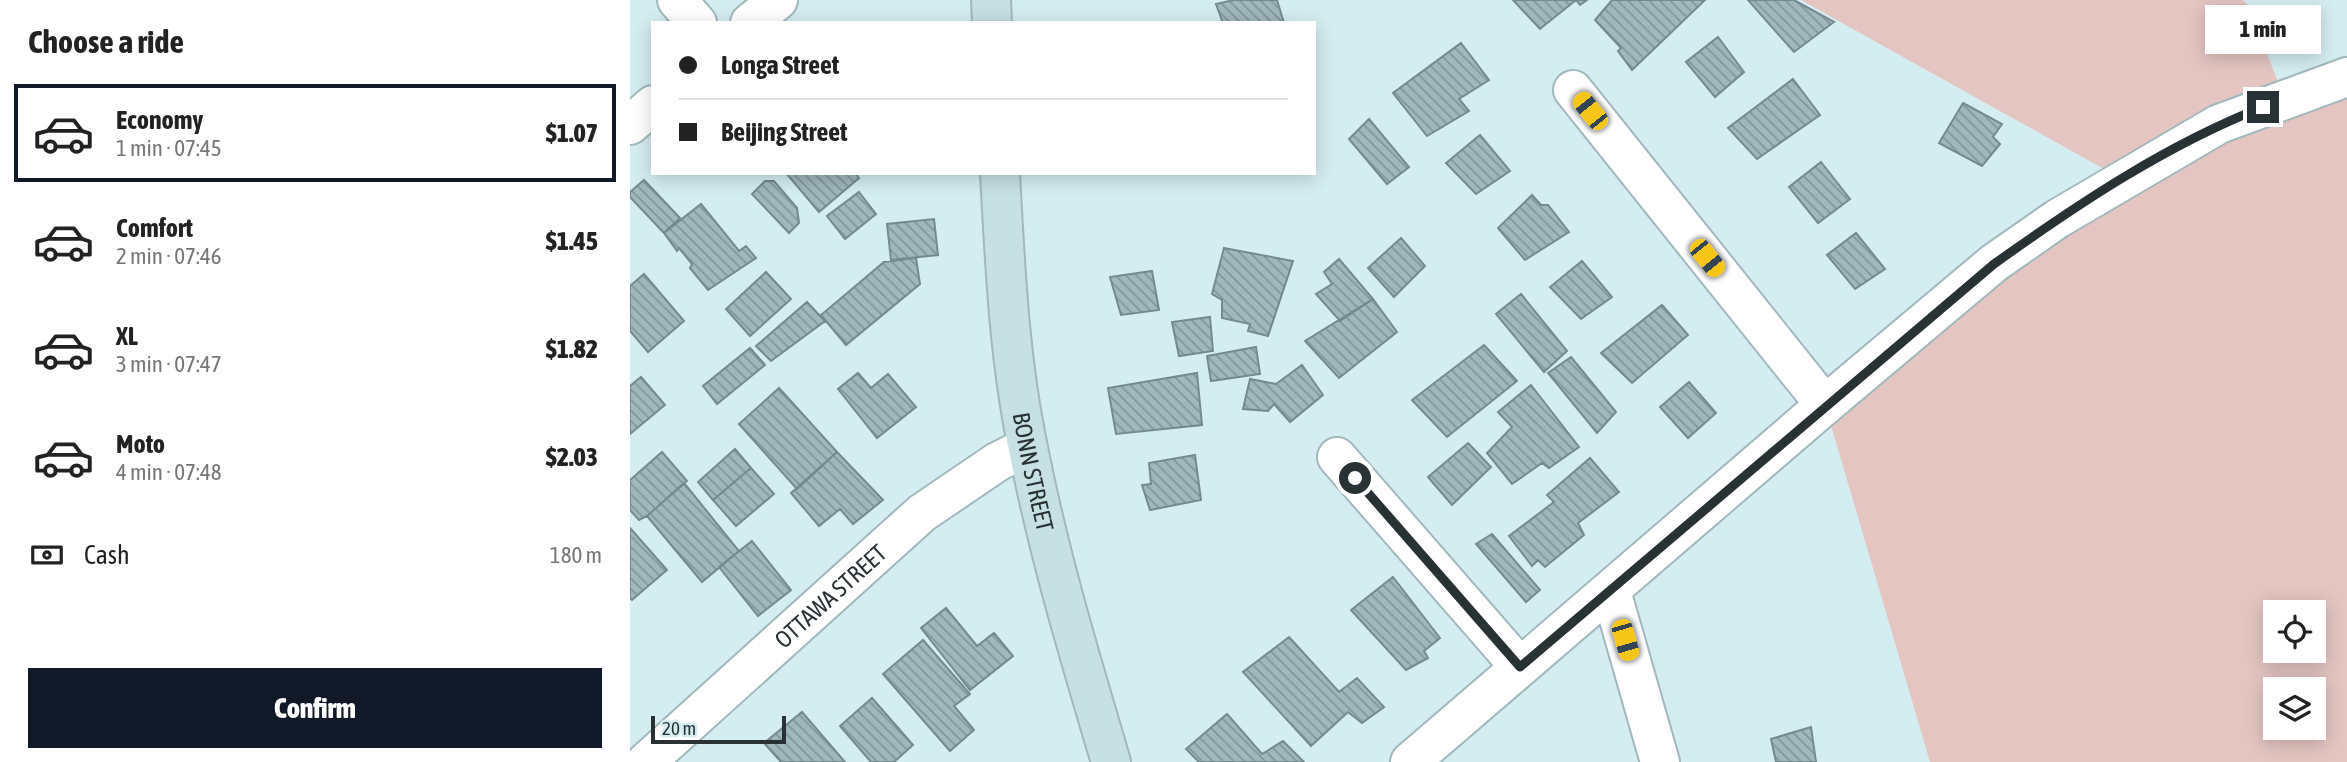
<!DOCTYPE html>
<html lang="en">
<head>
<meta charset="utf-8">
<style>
	body { margin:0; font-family:"Asap Condensed",sans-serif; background:#f6f6f6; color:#222; height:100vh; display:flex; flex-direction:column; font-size:26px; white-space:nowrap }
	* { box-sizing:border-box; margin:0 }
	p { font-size:23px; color:#767676 }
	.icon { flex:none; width:38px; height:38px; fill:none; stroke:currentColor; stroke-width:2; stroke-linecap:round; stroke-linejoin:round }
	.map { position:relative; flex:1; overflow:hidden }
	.side { display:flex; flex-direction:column; background:#fff; width:630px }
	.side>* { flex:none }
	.hud { position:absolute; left:21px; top:21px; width:665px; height:154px; border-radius:0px; box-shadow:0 4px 18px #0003; display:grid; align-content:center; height:154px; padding:0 28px; background:#fff }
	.buttons { position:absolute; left:1633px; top:600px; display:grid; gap:14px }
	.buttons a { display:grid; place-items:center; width:63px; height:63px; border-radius:0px; background:#fff; box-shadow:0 4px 18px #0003; font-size:35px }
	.scale { position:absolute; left:21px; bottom:18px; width:135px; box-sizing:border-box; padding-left:7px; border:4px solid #283133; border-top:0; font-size:19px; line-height:24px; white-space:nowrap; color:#283133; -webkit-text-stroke:5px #d4edf1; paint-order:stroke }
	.end { position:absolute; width:32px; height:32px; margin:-16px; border:9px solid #283133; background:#fff; box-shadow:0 0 0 4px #fff }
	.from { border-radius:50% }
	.bubble { position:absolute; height:49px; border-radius:0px; background:#fff; box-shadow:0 4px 18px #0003; font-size:23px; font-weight:800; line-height:49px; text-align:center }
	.car { position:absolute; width:21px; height:42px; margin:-21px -10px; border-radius:9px; box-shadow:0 0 5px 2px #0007; background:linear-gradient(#f5c518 24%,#345 0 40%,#f5c518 0 76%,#345 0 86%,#f5c518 0) }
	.hud b { display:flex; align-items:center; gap:24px; height:66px; font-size:26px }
	.hud b+b { border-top:2px solid #e0e0e0 }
	.hud i { width:18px; height:18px; background:#222 }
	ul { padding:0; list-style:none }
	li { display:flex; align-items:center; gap:21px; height:98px; margin:0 14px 10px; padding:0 14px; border:4px solid transparent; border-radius:0px }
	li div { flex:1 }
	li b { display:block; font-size:26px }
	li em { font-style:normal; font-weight:800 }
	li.selected { border-color:#111827 }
	li>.icon { width:63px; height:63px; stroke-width:1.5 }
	h2 { padding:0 28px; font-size:32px; line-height:84px }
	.pay { display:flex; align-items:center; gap:18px; height:77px; padding:0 28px; font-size:26px }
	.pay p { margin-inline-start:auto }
	.cta { display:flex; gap:14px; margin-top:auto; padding:14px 28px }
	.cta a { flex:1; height:80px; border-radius:0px; background:#111827; color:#fff; font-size:28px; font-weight:800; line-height:80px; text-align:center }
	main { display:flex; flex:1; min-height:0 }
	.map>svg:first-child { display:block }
	.green { fill:#e4c5c1; fill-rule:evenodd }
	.building { fill:url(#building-back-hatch); stroke:#748a8e; stroke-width:2 }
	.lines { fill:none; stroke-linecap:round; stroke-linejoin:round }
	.street-casing { stroke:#a1b8bc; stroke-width:42 }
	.secondary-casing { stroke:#a1b8bc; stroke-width:42 }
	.street { stroke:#fff; stroke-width:38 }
	.secondary { stroke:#c6e0e4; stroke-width:38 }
	.route { stroke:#283133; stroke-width:9 }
	.labels { text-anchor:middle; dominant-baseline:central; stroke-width:5; stroke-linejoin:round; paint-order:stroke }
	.street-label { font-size:24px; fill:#283133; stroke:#d4edf1 }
</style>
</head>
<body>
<main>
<section class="side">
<h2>Choose a ride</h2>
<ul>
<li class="selected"><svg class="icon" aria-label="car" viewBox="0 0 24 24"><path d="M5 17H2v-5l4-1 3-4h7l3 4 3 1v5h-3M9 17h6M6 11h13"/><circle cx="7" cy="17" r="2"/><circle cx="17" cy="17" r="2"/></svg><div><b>Economy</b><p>1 min · 07:45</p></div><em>$1.07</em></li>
<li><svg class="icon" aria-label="car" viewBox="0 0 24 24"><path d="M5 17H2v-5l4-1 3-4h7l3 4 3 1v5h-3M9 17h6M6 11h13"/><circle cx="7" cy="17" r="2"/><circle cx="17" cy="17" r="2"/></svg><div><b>Comfort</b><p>2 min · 07:46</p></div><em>$1.45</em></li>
<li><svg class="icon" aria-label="car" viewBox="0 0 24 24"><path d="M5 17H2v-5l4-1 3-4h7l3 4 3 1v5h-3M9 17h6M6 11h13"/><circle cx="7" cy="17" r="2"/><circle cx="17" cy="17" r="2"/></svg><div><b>XL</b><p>3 min · 07:47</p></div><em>$1.82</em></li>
<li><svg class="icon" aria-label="car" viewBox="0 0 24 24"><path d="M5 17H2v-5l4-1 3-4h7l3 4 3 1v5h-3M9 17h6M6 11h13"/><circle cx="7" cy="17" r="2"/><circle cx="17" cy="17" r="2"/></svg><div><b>Moto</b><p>4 min · 07:48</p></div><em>$2.03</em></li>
</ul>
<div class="pay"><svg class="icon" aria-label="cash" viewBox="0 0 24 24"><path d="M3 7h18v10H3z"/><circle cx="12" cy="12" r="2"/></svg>Cash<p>180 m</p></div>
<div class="cta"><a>Confirm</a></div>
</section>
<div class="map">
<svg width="1717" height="762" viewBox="0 0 1717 762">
	<defs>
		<pattern id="building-back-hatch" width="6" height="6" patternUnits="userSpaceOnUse" patternTransform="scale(1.75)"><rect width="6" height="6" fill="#a0b8bc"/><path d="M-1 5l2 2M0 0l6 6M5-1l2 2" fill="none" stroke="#829699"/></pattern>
	</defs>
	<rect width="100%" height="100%" fill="#d4edf1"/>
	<path class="green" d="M 1171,0 L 1612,0 L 1617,4 L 1655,99 L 1717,77 L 1717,762 L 1300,762 L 1195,405 L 1492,179 ZM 1645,612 L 1684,612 L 1684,651 L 1645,651 ZM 1645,690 L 1684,690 L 1684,728 L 1645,728 Z"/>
	<path class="building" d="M 604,0 L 647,0 L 654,23 L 593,23 L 586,4 Z
		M 883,0 L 957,0 L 950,5 L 946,0 L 910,29 Z
		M 982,0 L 1075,0 L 1002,70 L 988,51 L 991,48 L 965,20 Z
		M 1118,0 L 1164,0 L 1204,22 L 1164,52 Z
		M 1088,37 L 1114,72 L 1085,97 L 1056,62 Z
		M 831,43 L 859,80 L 829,99 L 839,111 L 797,136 L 763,93 Z
		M 1163,79 L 1190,115 L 1127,159 L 1098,128 Z
		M 1333,103 L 1372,124 L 1363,137 L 1370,144 L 1352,166 L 1309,143 Z
		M 739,119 L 779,167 L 757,184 L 719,139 Z
		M 850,135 L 880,171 L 846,194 L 816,163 Z
		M 1191,162 L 1220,199 L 1188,223 L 1159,187 Z
		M 156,173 L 225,173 L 229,178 L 189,212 Z
		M 14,180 L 50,218 L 34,233 L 0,197 L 0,192 Z
		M 135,181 L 144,181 L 167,208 L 169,223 L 159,233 L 122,194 Z
		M 229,192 L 246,214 L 215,239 L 197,216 Z
		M 902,195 L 911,205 L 918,205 L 939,232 L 895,260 L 868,228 Z
		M 71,204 L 109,251 L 116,246 L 126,258 L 78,290 L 60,268 L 62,264 L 49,248 L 47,251 L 34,233 Z
		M 304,219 L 308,255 L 261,260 L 257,224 Z
		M 1226,233 L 1255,269 L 1225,289 L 1197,255 Z
		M 771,238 L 795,266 L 764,297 L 738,268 Z
		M 594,248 L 663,261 L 638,336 L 618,331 L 620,324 L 592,318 L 592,300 L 582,294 Z
		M 286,258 L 290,284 L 216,345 L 191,315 L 254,262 Z
		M 709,259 L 743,299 L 710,321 L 686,294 L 702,284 L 694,272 Z
		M 952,261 L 982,297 L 951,319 L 920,287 Z
		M 522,271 L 529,310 L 491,315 L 480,277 Z
		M 136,272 L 161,299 L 120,336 L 96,309 Z
		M 14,274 L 54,321 L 18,352 L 0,331 L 0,286 Z
		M 891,294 L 937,351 L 914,372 L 866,314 Z
		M 743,299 L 767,332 L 709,378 L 675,341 Z
		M 177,302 L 195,321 L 141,361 L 126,346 Z
		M 1032,305 L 1058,335 L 1002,383 L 971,353 Z
		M 580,317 L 583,351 L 549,356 L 542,322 Z
		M 854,345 L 887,381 L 817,437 L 782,400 Z
		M 626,347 L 630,374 L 581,381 L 577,356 Z
		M 120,348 L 135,365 L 87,404 L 73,386 Z
		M 941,357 L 986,412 L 967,433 L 918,373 Z
		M 672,365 L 693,395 L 660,422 L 644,404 L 638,411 L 613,409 L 620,379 L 646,384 Z
		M 228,373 L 241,388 L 258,374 L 286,407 L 247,438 L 208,389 Z
		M 567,373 L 572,425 L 486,434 L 478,388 Z
		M 11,377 L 35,405 L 0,434 L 0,386 Z
		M 1059,382 L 1086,413 L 1058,438 L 1030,407 Z
		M 901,385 L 949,447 L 919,468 L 912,463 L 882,484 L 857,453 L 882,427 L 868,412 Z
		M 149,388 L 207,452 L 167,489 L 109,424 Z
		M 838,443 L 861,467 L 822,505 L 798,477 Z
		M 105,449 L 121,468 L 83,500 L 68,482 Z
		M 32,452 L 57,481 L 17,516 L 9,520 L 0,510 L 0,480 Z
		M 207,452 L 253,500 L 223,524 L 210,509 L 189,526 L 161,493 Z
		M 565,455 L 571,500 L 520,510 L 512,485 L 521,484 L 519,463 Z
		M 960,458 L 989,492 L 948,523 L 954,535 L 915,567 L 908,560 L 902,566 L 879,536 L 924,502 L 917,495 Z
		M 121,468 L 144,494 L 106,526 L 83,500 Z
		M 54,483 L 109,551 L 72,582 L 17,516 Z
		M 0,528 L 37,570 L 2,600 L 0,598 Z
		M 862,534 L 910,590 L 896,602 L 846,544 Z
		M 122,541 L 161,590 L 128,616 L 89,567 Z
		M 763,577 L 810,638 L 794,651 L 798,658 L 776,670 L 721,610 Z
		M 316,608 L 347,646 L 364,633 L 383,656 L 340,690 L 291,628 Z
		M 659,637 L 709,692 L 727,678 L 754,707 L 732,723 L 718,712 L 681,746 L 613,672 Z
		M 293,640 L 340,694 L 324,706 L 344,730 L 320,751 L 253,674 Z
		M 242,698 L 283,745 L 264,762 L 241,762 L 210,726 Z
		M 172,712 L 215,762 L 151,762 L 134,743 Z
		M 597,714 L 632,754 L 653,741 L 674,762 L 569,762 L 556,749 Z
		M 1181,727 L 1186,762 L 1146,762 L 1141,739 Z"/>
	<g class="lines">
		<g class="street-casing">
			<g id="street">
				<path d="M 47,0 L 67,23"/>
				<path d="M 120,23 L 148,0"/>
				<path d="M 943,90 L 1195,405"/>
				<path d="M 0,125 L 23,105"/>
				<path d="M 707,457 L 890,667"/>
				<path d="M 981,591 L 1030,762"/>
				<path id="s1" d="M 16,762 L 292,513 L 367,462 L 397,447"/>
				<path d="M 780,762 L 1195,405 L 1364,263 L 1427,219 L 1589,124 L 1717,77"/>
			</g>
		</g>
		<g class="secondary-casing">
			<g id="secondary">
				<path d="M 361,0 L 362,23"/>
				<path id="s2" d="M 370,173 C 375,265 379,358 398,448 C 419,555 450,658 481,762"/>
			</g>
		</g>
		<use href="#street" class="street"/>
		<use href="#secondary" class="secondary"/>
	</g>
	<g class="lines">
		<path class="route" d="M 725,478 L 890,667 L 1364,264 C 1448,204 1536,145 1633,107"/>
	</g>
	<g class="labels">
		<g class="street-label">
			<text stroke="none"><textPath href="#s2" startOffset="301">BONN STREET</textPath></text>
			<text stroke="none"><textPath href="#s1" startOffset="248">OTTAWA STREET</textPath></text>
		</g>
	</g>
</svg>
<div class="buttons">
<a><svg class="icon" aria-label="locate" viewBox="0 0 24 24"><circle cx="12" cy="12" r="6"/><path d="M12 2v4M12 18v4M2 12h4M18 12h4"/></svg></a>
<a><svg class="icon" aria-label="layers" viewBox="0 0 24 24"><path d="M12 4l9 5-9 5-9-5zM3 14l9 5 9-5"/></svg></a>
</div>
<div class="scale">20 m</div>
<i class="end from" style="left:725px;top:478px"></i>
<i class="end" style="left:1633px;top:107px"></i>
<div class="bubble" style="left:1575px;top:5px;width:116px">1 min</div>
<i class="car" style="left:960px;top:111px;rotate:321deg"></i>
<i class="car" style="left:1077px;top:258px;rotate:141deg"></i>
<i class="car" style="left:995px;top:640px;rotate:164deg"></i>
<div class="hud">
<b><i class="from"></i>Longa Street</b>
<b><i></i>Beijing Street</b>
</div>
</div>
</main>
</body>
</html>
